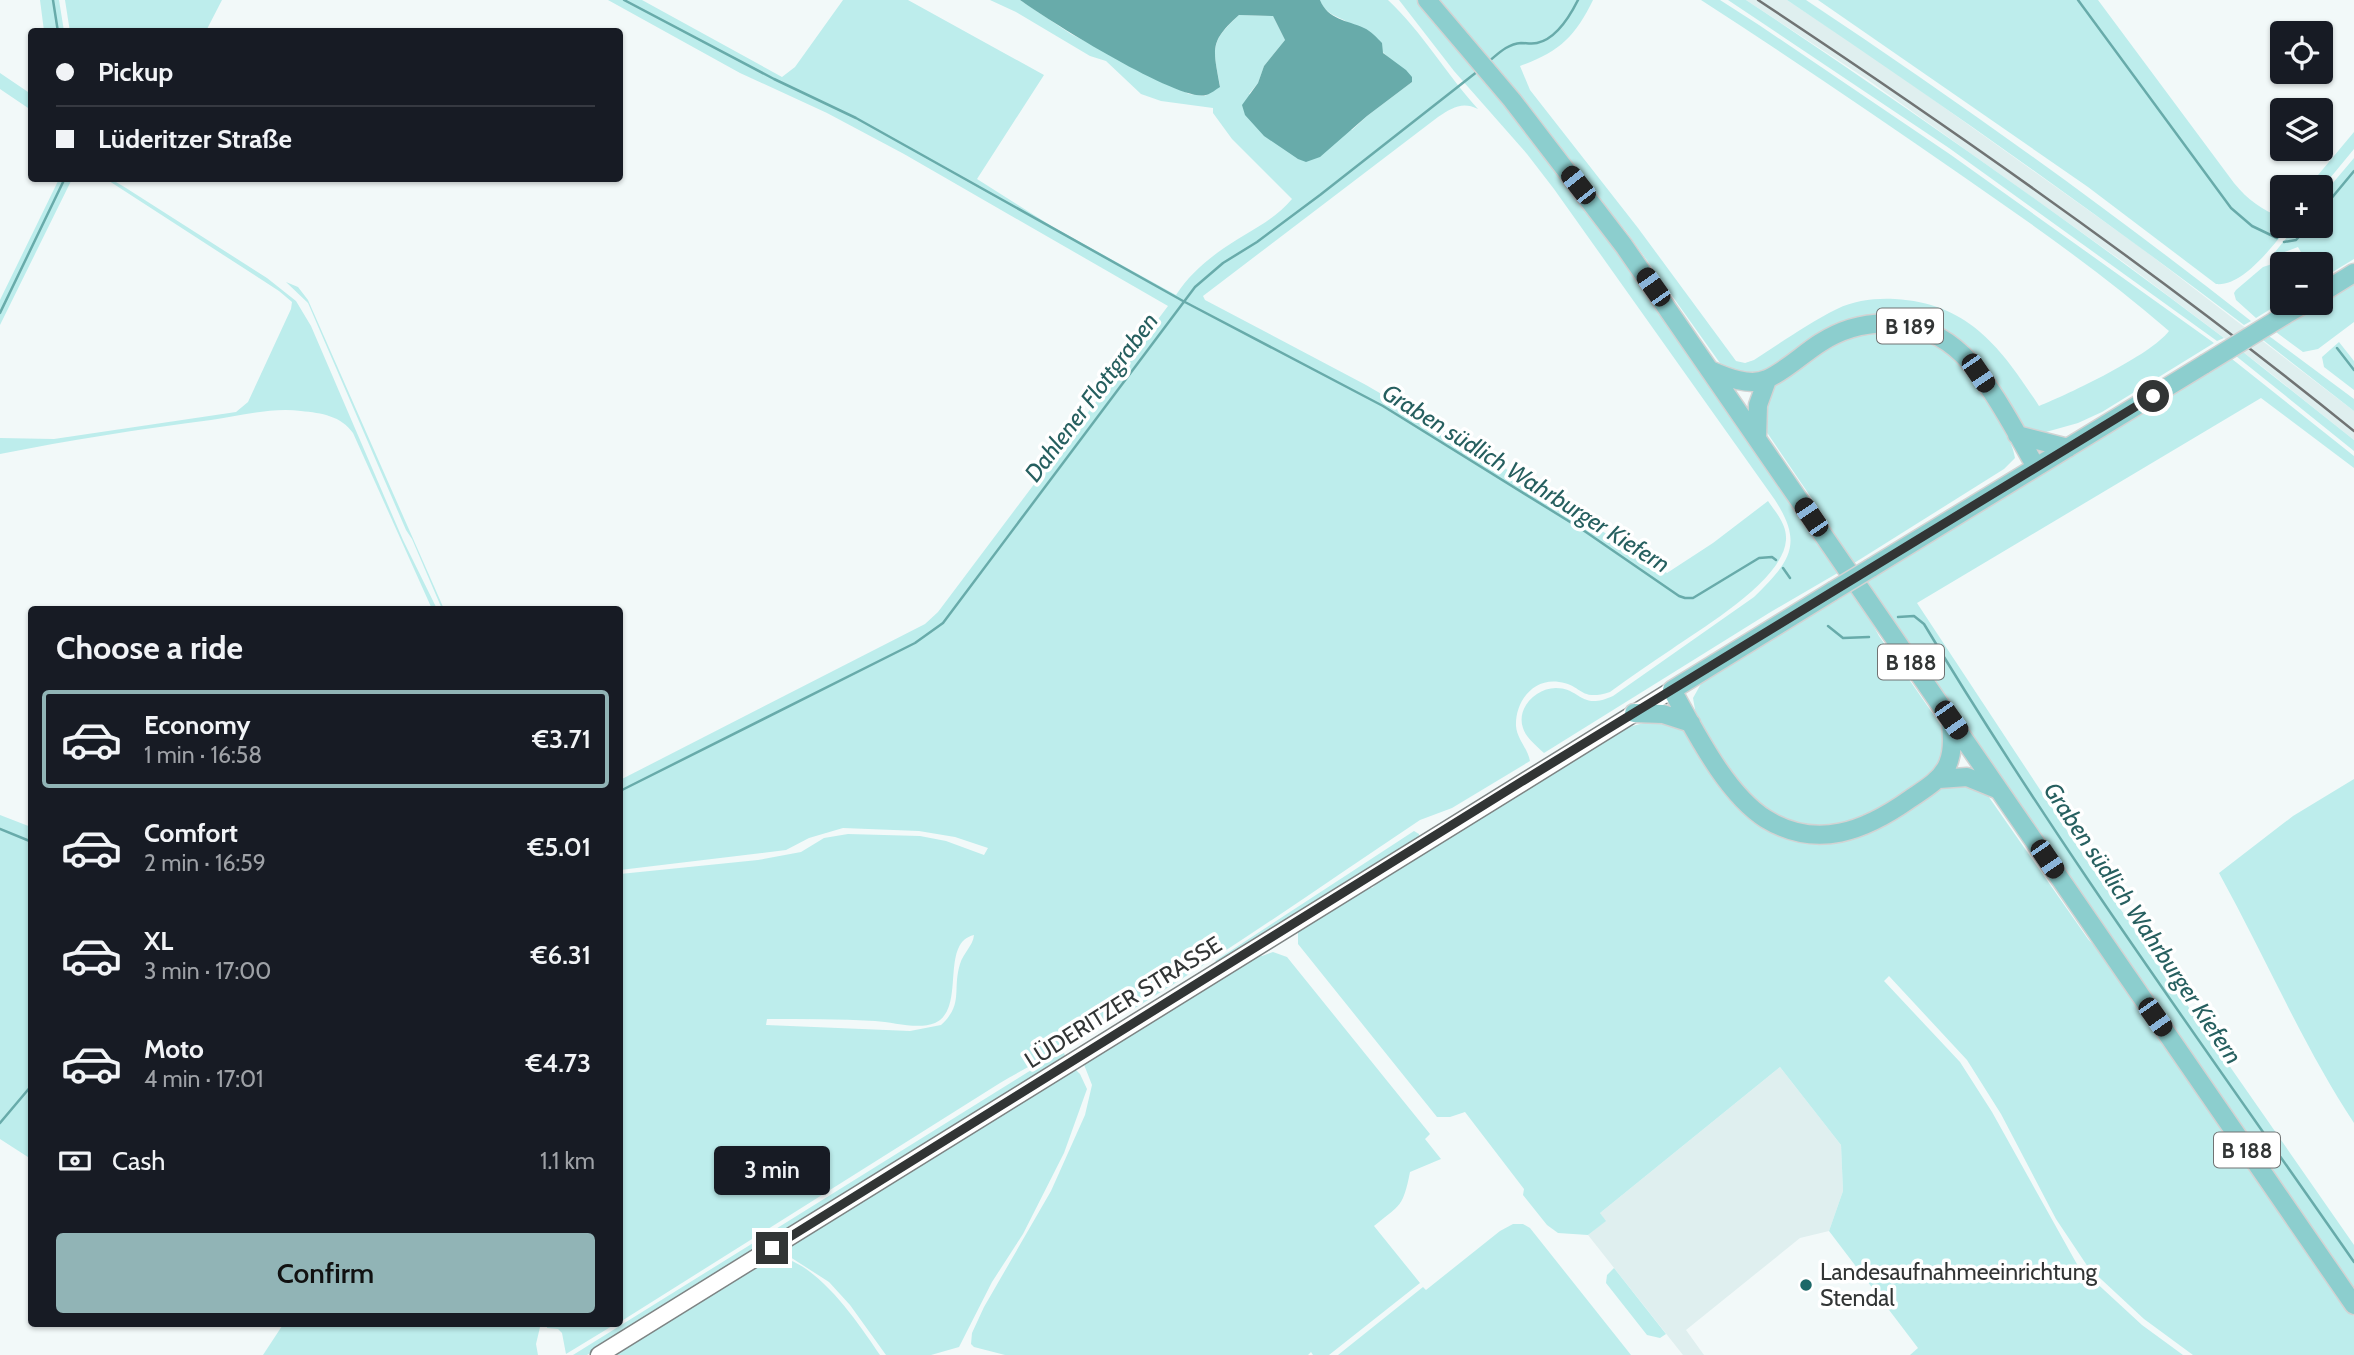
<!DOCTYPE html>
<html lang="en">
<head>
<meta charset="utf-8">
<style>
	body { margin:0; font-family:Cabin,sans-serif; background:#242831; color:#f1f3f6; height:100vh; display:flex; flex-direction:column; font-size:26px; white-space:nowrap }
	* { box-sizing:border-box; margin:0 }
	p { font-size:23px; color:#9ea1a6 }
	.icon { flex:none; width:38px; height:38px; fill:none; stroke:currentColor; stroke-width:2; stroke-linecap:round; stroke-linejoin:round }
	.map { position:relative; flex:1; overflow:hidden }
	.drawer { position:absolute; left:28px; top:606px; width:595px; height:721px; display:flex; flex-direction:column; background:#171b24; border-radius:7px; box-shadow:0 2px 5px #0004 }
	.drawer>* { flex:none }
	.top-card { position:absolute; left:28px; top:28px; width:595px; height:154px; border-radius:7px; box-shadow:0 2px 5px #0004; display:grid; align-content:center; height:154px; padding:0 28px; background:#171b24 }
	.fabs { position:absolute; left:2270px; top:21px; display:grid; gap:14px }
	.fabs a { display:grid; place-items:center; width:63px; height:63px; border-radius:7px; background:#171b24; box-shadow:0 2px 5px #0004; font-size:35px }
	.end { position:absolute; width:32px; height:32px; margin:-16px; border:9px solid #323535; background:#fff; box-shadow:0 0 0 4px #fff }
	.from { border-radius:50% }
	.bubble { position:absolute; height:49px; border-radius:7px; background:#171b24; box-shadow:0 2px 5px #0004; font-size:23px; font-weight:600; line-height:49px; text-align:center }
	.car { position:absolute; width:21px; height:42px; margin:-21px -10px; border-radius:9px; box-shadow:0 0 5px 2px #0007; background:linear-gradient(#222 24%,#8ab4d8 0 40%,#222 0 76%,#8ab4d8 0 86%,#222 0) }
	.top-card b { display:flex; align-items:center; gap:24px; height:66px; font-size:26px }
	.top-card b+b { border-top:2px solid #363941 }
	.top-card i { width:18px; height:18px; background:#f1f3f6 }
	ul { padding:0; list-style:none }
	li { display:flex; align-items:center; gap:21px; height:98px; margin:0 14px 10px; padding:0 14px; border:4px solid transparent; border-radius:7px }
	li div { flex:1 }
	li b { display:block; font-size:26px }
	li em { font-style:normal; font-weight:600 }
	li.on { border-color:#91b4b6 }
	li>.icon { width:63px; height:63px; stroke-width:1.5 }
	h2 { padding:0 28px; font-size:32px; line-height:84px }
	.pay { display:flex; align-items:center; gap:18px; height:77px; padding:0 28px; font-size:26px }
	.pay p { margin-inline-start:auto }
	.primary-button { display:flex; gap:14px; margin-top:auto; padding:14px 28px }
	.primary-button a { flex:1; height:80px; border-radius:7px; background:#91b4b6; color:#111; font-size:28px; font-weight:600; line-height:80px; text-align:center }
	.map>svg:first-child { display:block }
	.built { fill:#dfefef }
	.green { fill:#bdedec; fill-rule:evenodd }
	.water { fill:#68abaa }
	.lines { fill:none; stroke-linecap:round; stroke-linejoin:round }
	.stream { stroke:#68abaa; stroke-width:2.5 }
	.secondary-casing { stroke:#7e8484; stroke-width:19 }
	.primary-casing { stroke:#d2d3d3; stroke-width:21 }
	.secondary { stroke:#fff; stroke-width:16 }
	.primary { stroke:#8ccece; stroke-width:18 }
	.rail { stroke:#707474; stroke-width:2.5 }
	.primary-bridge-casing { stroke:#d2d3d3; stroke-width:21; stroke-linecap:butt }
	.primary-bridge { stroke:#8ccece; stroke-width:18 }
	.route { stroke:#323535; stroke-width:9 }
	.poi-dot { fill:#1b6868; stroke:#fff; stroke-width:2.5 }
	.labels { text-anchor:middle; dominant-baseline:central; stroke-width:7; stroke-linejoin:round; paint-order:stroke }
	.shield { fill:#fff; stroke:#707272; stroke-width:2 }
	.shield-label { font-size:21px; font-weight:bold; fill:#323535 }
	.street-label { font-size:23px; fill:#323535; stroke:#fff }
	.poi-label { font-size:23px; fill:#323535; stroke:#fff; text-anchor:start }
	.water-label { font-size:24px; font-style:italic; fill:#265f5f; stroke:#fff }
</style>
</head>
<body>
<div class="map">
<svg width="2354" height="1355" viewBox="0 0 2354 1355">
	<rect width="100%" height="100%" fill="#f2f9f9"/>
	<path class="built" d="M 1746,0 L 1787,0 L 1879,61 L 2140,247 L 2354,411 L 2354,440 L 2260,365 L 2126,264 L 1868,80 Z
		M 1780,1067 L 1841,1145 L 1843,1191 L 1829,1231 L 1800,1238 L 1686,1330 L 1704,1355 L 1683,1355 L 1588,1235 L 1605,1221 L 1600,1213 Z"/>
	<path class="green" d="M 40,0 L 59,0 L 64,31 L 44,31 Z
		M 65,0 L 222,0 L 206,31 L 70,32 Z
		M 608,0 L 642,0 L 782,77 L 795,67 L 843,0 L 908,0 L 1044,75 L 977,179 L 1053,227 L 1176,295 C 1187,278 1201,265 1217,253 C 1242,234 1272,223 1292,199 L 1232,139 L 1213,113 L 1213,108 L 1161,101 L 1141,94 L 1106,61 L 1090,56 L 1016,12 L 990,0 L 1020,0 L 1071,34 L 1189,94 L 1205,96 L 1220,86 C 1213,48 1209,43 1239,15 L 1273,16 L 1285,40 L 1264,66 L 1258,83 L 1249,94 L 1352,130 L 1367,116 L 1412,82 C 1393,62 1372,40 1350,24 C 1338,15 1326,16 1320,0 L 1388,0 C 1423,33 1446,74 1478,109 C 1462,101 1452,108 1438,117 L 1203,296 L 1205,300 L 1366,385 L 1469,445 L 1667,573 L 1713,543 L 1768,501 C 1776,513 1787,524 1786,540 C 1783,581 1703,627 1672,649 C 1651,663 1630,677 1610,692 C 1579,702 1583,685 1559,682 C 1533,678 1515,702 1516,726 C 1517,739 1528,749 1530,761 L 1452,808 L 1420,820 C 1327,882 1235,947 1140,1005 C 1094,1033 1046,1056 1000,1083 L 620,1322 L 620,874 L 758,860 L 801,852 L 824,838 L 848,834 L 920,836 L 946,841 L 984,855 L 988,848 L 955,837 L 919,831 L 843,828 L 809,838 L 786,850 L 620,870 L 620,780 L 925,624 L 938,612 L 1168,306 L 904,154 L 827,113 L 740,73 ZM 974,935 C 973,946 963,953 960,964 C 952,990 964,1004 941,1025 L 910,1031 L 766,1025 L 767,1019 C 803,1019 839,1019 875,1021 C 893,1022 918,1030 935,1023 C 967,1009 939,943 974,935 Z
		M 1399,0 L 1419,0 C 1576,178 1706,377 1841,571 L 1769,613 L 1544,753 C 1537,746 1526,738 1523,728 C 1516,708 1536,688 1556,688 C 1581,688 1580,711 1613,696 L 1754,597 C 1788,563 1805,546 1775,500 L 1554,189 L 1527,154 L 1454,71 Z
		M 1436,0 L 1593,0 C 1575,37 1559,52 1520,66 L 1530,90 L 1638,228 L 1736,361 L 1745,363 L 1754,360 C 1781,343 1808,323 1837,309 C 1855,300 1876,298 1895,299 C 1969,303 2002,349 2039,406 C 2069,394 2151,355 2169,331 C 2103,274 2032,224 1961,175 C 1875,115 1789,57 1701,0 L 1720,0 L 1759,25 L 1951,155 L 2214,343 L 2102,412 L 2078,423 L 2046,432 L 2042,437 L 2024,430 L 1980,364 L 1898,316 L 1753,376 L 1722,366 L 1626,231 L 1592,192 Z
		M 1728,0 L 1746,0 C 1909,108 2068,220 2224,338 L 2217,341 L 1949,148 Z
		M 1787,0 L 1806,0 C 1958,101 2107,208 2251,321 L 2244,325 C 2095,212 1942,104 1787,0 Z
		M 1818,0 L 2098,0 L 2234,183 C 2248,200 2261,209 2282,218 L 2282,226 L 2289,226 C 2273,245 2243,287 2216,284 L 2088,187 Z
		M 0,73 L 31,94 L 31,110 L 0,89 Z
		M 2354,132 L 2354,149 L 2321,189 L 2308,187 Z
		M 2354,158 L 2354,259 L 2321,279 L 2320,264 L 2282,264 L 2282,302 L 2256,318 L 2236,300 L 2234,293 L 2236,290 L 2263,267 L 2302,254 L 2298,247 L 2271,257 L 2296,226 L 2320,226 L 2321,197 Z
		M 59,179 L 72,179 L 0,325 L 0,300 Z
		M 106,179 L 111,179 L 126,188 L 267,278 L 296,301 L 311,326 L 403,540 L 437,609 L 432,609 L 353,433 C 341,416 322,413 301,411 C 272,407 240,416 211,420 C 140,429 70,440 0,454 L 0,438 L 54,439 L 236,412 L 248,402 L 291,309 L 292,302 L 279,291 Z
		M 2354,281 L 2354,322 L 2318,349 L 2303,352 L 2276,332 Z
		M 286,282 L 298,287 L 308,300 L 444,609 L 442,609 L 412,539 L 406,530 L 308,303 Z
		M 1905,331 C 1918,337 1933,341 1945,349 C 1966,362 2013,434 2015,458 L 2004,469 L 1851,565 L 1825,518 L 1766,431 L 1762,422 L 1769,389 L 1823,348 L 1859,332 Z
		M 2269,336 L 2354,399 L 2354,411 L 2263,340 Z
		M 2339,342 L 2354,361 L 2354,390 L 2324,367 L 2322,357 Z
		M 2243,352 L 2354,440 L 2354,451 L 2236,356 Z
		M 2232,359 L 2354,456 L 2354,468 L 2261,398 L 1917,603 L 2089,864 L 2354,1245 L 2354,1295 L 1864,583 Z
		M 1854,590 L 1879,636 L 1942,727 L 1945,735 L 1943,761 L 1918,786 L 1853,824 L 1812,827 L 1775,816 L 1744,793 L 1711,744 L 1696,715 L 1693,698 L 1702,682 Z
		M 1659,719 L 1684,728 L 1719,781 L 1812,841 L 1956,781 L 1984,790 L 2088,939 L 2114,967 L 2354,1316 L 2354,1355 L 2193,1355 L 2144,1319 L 2088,1267 L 2056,1219 L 2001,1114 L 1967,1060 L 1889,976 L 1884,981 L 1960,1062 L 1992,1112 L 2078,1266 L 2142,1325 L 2183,1355 L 1910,1355 L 1918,1348 L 1829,1231 L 1843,1191 L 1841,1145 L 1780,1067 L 1600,1213 L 1606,1221 L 1588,1235 L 1558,1233 L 1547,1225 L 1523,1195 L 1524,1189 L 1465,1112 L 1450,1117 L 1437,1117 L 1298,944 L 1298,930 L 1368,886 L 1372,888 L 1379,881 L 1625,728 Z
		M 2354,779 L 2354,1123 C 2302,1044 2265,956 2219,873 L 2293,816 Z
		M 0,815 L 31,827 L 31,1159 L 0,1139 Z
		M 1414,831 L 1419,834 L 1419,838 L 1217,963 L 1215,961 Z
		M 1256,952 L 1262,956 L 1273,952 L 1287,957 L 1430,1134 L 1425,1139 L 1441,1159 L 1410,1172 C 1403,1207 1401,1204 1374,1226 L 1420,1283 L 1329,1355 L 1313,1355 L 1311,1352 L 1308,1355 L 1005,1355 L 974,1347 L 971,1344 L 972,1333 L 984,1307 L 1051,1191 L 1085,1115 L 1092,1085 L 1083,1062 Z
		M 1064,1053 L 1066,1058 L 587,1355 L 573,1355 L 1044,1062 Z
		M 1073,1067 L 1080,1074 L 1087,1089 L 1064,1153 L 1023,1234 L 992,1282 L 959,1347 L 931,1355 L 886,1355 L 850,1305 L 829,1282 L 787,1255 L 784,1250 L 786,1247 Z
		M 1513,1224 L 1523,1224 L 1530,1228 L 1631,1355 L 1338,1355 L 1423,1287 L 1426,1290 L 1500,1231 Z
		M 777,1257 C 817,1261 859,1324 880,1355 L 613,1355 L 765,1259 Z
		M 1614,1268 L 1666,1334 L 1660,1338 L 1647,1335 L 1606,1283 L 1607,1275 Z
		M 284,1323 L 541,1323 L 536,1344 L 538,1355 L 263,1355 Z
		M 547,1323 L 617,1323 L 566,1354 L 562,1333 L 558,1329 L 547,1328 Z"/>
	<path class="water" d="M 1020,0 L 1320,0 C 1328,20 1347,20 1364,28 C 1371,31 1377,38 1382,43 L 1383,53 L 1406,70 L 1412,77 L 1412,82 L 1367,116 L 1320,157 L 1306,162 L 1298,159 L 1264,136 L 1245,115 L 1242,105 L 1258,83 L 1264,66 L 1285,40 L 1273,16 L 1239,15 C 1209,42 1213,48 1220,87 C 1216,89 1211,94 1206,95 C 1180,103 1046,19 1020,0 Z"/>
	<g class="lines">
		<path class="stream" d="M 53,0 L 58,32
			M 624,0 L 774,79 L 856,118 L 1183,301 L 1383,406 L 1583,530 L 1679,596 L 1685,598 L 1693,598 L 1759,558 L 1772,557 L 1776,560
			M 2078,0 L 2231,208 L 2252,226 L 2277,238
			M 1488,62 C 1498,54 1507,44 1521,43 C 1526,43 1532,44 1537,43 C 1556,39 1570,16 1578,0
			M 2320,212 L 2354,171
			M 2284,242 L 2296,240 L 2309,226
			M 2279,269 L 2280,263
			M 0,313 L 65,178
			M 2337,348 L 2354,370
			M 1783,568 L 1790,578
			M 1898,617 L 1914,616 L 1924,624 C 2056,844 2208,1052 2354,1262
			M 1828,626 L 1843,638 L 1869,637
			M 620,791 L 915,643 L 943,623 L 1195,287 L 1223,263 L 1257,242 L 1320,195 L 1478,71
			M 0,829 L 32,842
			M 0,1123 L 32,1085"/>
		<g class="secondary-casing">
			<path id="secondary" d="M 599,1355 L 1672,690"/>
		</g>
		<g class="primary-casing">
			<path id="primary" d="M 1427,0 L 1512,100 L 1624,246 L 2354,1305
				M 2320,294 L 2354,273
				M 2285,315 L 2306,303
				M 1710,370 C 1726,377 1750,387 1767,379 C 1784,372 1804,353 1820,343 C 1865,314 1924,317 1963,355 C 1990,382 2017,434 2036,467
				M 2017,435 L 2068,448
				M 1757,437 L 1758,405 L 1767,380
				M 1871,568 L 2205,364
				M 1833,591 L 1672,690 C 1695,731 1726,794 1766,819 C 1817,850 1865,831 1910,799 C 1923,790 1938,782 1946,768 C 1954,753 1952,736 1951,720
				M 1634,713 L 1663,714 L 1691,723
				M 1939,779 L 1967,777 L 1999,790"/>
		</g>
		<use href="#secondary" class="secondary"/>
		<use href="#primary" class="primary"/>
		<path class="rail" d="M 1758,0 C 1962,135 2164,277 2354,431"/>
		<g class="primary-bridge-casing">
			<path id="primary-bridge" d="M 2205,364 L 2285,315
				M 1833,591 L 1871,568"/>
		</g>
		<use href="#primary-bridge" class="primary-bridge"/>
	</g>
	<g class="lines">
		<path class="route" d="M 772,1248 L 1521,782 L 2153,396"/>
	</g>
	<circle class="poi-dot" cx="1806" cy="1285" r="7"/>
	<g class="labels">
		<g class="shield">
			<rect x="1877" y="308.5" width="66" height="35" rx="5"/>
			<rect x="1878" y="644.5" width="66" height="35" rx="5"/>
			<rect x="2214" y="1132.5" width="66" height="35" rx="5"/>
		</g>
		<g class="shield-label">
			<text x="1910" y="326">B 189</text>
			<text x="1911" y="662">B 188</text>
			<text x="2247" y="1150">B 188</text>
		</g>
		<g class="street-label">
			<text transform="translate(1123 1002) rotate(-32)">LÜDERITZER STRASSE</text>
		</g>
		<g class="poi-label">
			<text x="1820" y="1272">Landesaufnahmeeinrichtung<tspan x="1820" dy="26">Stendal</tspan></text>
		</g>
		<g class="water-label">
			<text transform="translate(1091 397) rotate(-53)">Dahlener Flottgraben</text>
			<text transform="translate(1526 478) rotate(32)">Graben südlich Wahrburger Kiefern</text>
			<text transform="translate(2143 923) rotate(56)">Graben südlich Wahrburger Kiefern</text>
		</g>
	</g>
</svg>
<div class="fabs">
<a><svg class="icon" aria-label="locate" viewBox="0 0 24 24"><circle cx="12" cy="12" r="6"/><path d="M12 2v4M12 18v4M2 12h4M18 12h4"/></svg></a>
<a><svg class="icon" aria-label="layers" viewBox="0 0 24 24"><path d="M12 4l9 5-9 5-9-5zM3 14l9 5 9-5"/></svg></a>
<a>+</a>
<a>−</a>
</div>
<i class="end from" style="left:2153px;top:396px"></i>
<i class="end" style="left:772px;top:1248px"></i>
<div class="bubble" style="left:714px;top:1146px;width:116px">3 min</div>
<i class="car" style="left:1578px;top:185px;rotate:322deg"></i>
<i class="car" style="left:1653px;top:287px;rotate:325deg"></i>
<i class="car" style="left:1978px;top:373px;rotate:146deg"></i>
<i class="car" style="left:1811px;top:517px;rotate:326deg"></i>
<i class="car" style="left:1951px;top:720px;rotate:145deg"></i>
<i class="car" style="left:2047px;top:859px;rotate:146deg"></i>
<i class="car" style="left:2155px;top:1017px;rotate:145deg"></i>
<div class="top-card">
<b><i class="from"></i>Pickup</b>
<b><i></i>Lüderitzer Straße</b>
</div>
<section class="drawer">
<h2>Choose a ride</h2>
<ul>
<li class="on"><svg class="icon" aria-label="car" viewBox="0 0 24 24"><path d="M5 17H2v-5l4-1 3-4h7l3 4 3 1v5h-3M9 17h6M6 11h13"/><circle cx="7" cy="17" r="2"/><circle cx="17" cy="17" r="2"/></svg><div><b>Economy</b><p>1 min · 16:58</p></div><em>€3.71</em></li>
<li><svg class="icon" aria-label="car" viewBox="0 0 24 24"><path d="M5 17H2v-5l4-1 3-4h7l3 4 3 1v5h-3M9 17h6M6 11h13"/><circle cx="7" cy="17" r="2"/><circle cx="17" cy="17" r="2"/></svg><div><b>Comfort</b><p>2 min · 16:59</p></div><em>€5.01</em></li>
<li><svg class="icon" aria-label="car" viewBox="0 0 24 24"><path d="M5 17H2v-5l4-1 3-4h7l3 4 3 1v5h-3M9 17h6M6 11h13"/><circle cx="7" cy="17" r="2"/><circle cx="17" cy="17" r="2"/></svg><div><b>XL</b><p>3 min · 17:00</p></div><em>€6.31</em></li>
<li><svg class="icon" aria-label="car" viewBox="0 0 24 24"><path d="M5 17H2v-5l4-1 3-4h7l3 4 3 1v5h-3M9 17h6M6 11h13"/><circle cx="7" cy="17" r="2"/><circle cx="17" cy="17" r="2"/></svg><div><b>Moto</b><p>4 min · 17:01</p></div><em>€4.73</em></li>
</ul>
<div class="pay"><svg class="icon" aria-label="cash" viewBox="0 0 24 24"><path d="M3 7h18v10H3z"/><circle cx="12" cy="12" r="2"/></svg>Cash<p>1.1 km</p></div>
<div class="primary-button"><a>Confirm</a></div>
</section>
</div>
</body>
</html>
